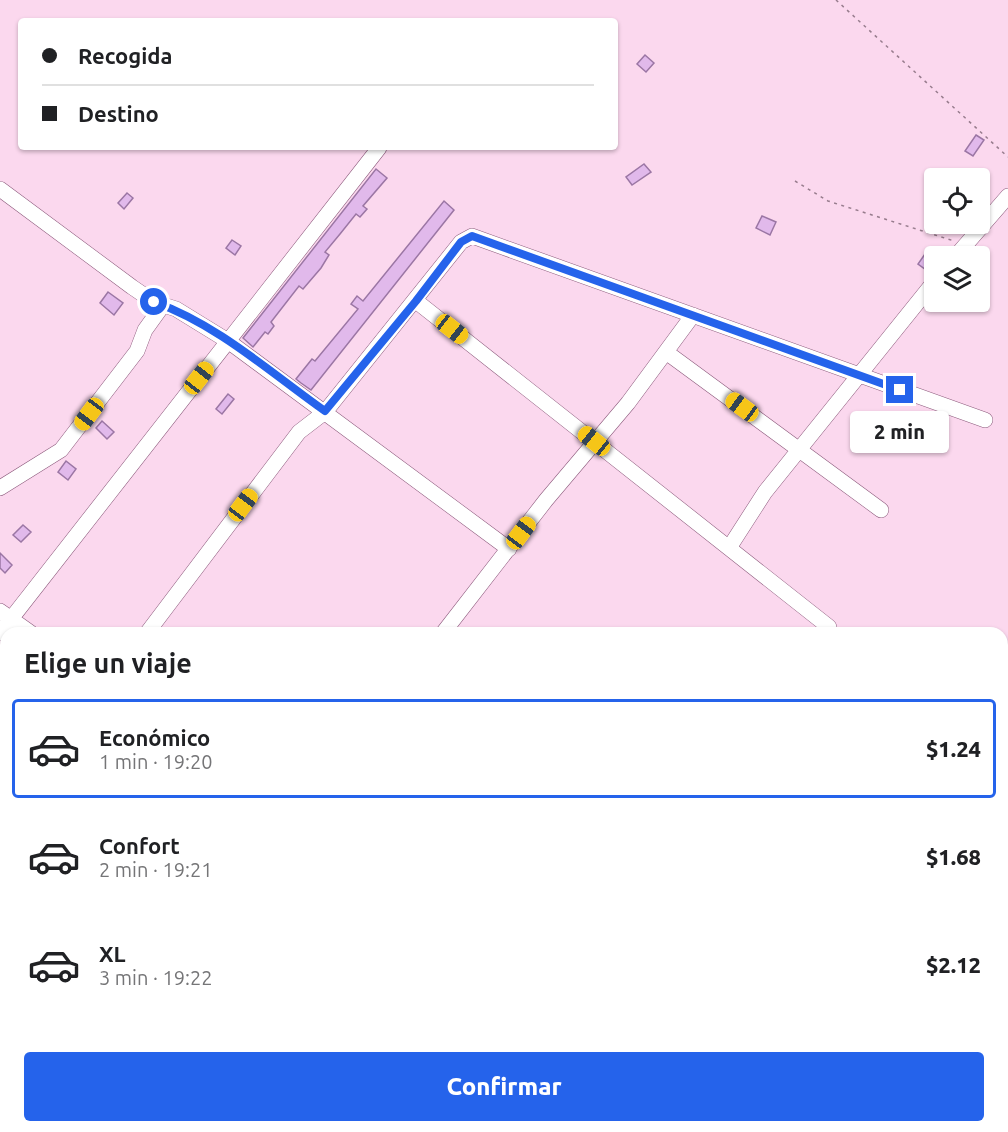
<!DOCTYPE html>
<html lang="es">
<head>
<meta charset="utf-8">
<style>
	body { margin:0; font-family:Ubuntu,sans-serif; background:#f6f6f6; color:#202124; height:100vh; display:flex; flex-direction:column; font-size:22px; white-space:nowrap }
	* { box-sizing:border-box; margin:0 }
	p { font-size:20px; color:#757577 }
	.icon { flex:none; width:33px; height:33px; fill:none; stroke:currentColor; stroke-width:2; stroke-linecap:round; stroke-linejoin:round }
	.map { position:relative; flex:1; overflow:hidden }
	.details { position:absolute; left:0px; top:627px; width:1008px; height:506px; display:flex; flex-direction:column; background:#fff; border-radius:18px 18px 0 0; box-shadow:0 2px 4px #0004 }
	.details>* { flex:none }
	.guide { position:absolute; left:18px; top:18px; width:600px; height:132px; border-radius:6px; box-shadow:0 2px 4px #0004; display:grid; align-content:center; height:132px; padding:0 24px; background:#fff }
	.controls { position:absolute; left:924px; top:168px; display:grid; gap:12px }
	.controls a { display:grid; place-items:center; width:66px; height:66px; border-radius:6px; background:#fff; box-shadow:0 2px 4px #0004; font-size:30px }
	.end { position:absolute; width:27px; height:27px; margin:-14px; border:8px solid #2563eb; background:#fff; box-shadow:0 0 0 3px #fff }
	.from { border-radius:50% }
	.bubble { position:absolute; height:42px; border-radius:6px; background:#fff; box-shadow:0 2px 4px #0004; font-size:20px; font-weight:800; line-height:42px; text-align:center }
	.car { position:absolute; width:18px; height:36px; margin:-18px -9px; border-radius:8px; box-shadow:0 0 4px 2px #0007; background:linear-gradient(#f5c518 24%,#345 0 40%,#f5c518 0 76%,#345 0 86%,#f5c518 0) }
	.guide b { display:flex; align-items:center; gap:21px; height:57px; font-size:22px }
	.guide b+b { border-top:2px solid #e0e0e0 }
	.guide i { width:15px; height:15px; background:#202124 }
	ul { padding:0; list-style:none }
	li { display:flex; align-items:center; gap:18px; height:99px; margin:0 12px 9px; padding:0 12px; border:3px solid transparent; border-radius:6px }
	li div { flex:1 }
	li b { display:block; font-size:22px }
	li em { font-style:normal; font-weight:800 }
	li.on { border-color:#2563eb }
	li>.icon { width:54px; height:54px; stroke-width:1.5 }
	h2 { padding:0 24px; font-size:27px; line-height:72px }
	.cta { display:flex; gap:12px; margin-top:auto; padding:12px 24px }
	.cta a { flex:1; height:69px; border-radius:6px; background:#2563eb; color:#fff; font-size:24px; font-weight:800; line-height:69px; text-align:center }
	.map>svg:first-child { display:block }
	.green { fill:#fba485 }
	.building { fill:#e1b9eb; stroke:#9b76a4; stroke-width:1.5 }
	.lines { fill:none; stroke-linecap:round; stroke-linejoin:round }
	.minor-casing { stroke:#8c5a7c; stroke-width:16 }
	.path { stroke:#977c8d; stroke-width:1.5; stroke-dasharray:3 4.5; stroke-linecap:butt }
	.minor { stroke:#fff; stroke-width:15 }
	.route { stroke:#2563eb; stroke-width:8 }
</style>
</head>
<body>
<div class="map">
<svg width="1008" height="1132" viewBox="0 0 1008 1132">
	<rect width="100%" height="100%" fill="#fbd8ee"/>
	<path class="green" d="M 0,908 L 6,911 L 6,1126 L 162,1126 L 169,1132 L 0,1132 Z"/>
	<path class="building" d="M 645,55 L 654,63 L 646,72 L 637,64 Z
		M 976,135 L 984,140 L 973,156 L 965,151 Z
		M 644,164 L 651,172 L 632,185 L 626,177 Z
		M 376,169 L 387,178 L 363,206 L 367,209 L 360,217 L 356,214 L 340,234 L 325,252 L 329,255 L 321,268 L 303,289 L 299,286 L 271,322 L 274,326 L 268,334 L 265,332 L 253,347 L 243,338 Z
		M 127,193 L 133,198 L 124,209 L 118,203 Z
		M 444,201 L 454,210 L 311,390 L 301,383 L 296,379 L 312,359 L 315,361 L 358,309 L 351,304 L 357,296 L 363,301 Z
		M 762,216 L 776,222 L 770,235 L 756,228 Z
		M 232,240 L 241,246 L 235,255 L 226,248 Z
		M 925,254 L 934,260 L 929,272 L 918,264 Z
		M 108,292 L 123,303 L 114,315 L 100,303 Z
		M 228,394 L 234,399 L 222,414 L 216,409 Z
		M 102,421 L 114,432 L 107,439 L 96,428 Z
		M 66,461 L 76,469 L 68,480 L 58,472 Z
		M 23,525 L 31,532 L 21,542 L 13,535 Z
		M 0,553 L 12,565 L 5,573 L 0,568 Z"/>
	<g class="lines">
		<g class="minor-casing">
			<path id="minor" d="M 0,189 L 132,287 L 154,302 L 176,309 L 228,341 L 509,549
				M 956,256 L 1008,196
				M 416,301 L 829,627
				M 666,352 L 881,510
				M 0,488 L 61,450 L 137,351 L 145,330 L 163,305
				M 729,548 L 765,492 L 934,282
				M 0,611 L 31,633
				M 0,633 L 379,148
				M 147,633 L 299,432 L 325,412 L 461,242 L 472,236 L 985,420
				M 443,633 L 546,500 L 628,403 L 693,315
				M 0,814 L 6,807
				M 0,894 L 6,898
				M 696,1126 L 704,1132
				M 320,1129 L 322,1126
				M 459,1132 L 464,1126
				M 594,1132 L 598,1126"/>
		</g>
		<path class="path" d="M 836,0 L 1008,157
			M 795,181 L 828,201 L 954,241
			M 670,1126 L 672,1132"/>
		<use href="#minor" class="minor"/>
	</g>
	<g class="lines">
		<path class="route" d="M 154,302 C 217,324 271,373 325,411 L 416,301 L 461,242 L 472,236 L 900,390"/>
	</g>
</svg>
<div class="controls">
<a><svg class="icon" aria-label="locate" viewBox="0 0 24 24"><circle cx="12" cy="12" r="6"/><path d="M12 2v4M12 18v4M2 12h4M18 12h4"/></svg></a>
<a><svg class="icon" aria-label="layers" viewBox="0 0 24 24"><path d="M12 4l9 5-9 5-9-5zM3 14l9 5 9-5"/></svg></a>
</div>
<i class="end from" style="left:154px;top:302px"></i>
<i class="end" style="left:900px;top:390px"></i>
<div class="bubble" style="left:850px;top:411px;width:99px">2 min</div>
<i class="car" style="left:452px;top:329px;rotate:128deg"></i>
<i class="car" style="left:199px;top:378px;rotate:38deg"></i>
<i class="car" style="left:742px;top:407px;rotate:306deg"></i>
<i class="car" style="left:89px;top:414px;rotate:217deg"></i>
<i class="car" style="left:594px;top:441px;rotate:309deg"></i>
<i class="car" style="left:243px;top:505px;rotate:37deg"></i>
<i class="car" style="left:521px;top:533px;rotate:37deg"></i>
<div class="guide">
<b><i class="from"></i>Recogida</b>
<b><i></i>Destino</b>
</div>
<section class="details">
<h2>Elige un viaje</h2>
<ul>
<li class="on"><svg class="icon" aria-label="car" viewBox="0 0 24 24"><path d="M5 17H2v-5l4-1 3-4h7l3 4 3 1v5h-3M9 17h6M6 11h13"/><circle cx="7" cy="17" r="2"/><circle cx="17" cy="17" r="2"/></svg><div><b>Económico</b><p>1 min · 19:20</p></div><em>$1.24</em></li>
<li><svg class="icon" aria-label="car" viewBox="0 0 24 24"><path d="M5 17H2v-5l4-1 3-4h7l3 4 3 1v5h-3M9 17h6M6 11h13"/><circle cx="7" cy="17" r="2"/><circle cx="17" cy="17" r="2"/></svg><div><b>Confort</b><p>2 min · 19:21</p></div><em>$1.68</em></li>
<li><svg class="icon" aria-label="car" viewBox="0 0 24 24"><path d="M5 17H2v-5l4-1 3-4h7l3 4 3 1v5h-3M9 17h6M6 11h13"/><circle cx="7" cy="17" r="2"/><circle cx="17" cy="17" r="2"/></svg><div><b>XL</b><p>3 min · 19:22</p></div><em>$2.12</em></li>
</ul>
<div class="cta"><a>Confirmar</a></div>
</section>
</div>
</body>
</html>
